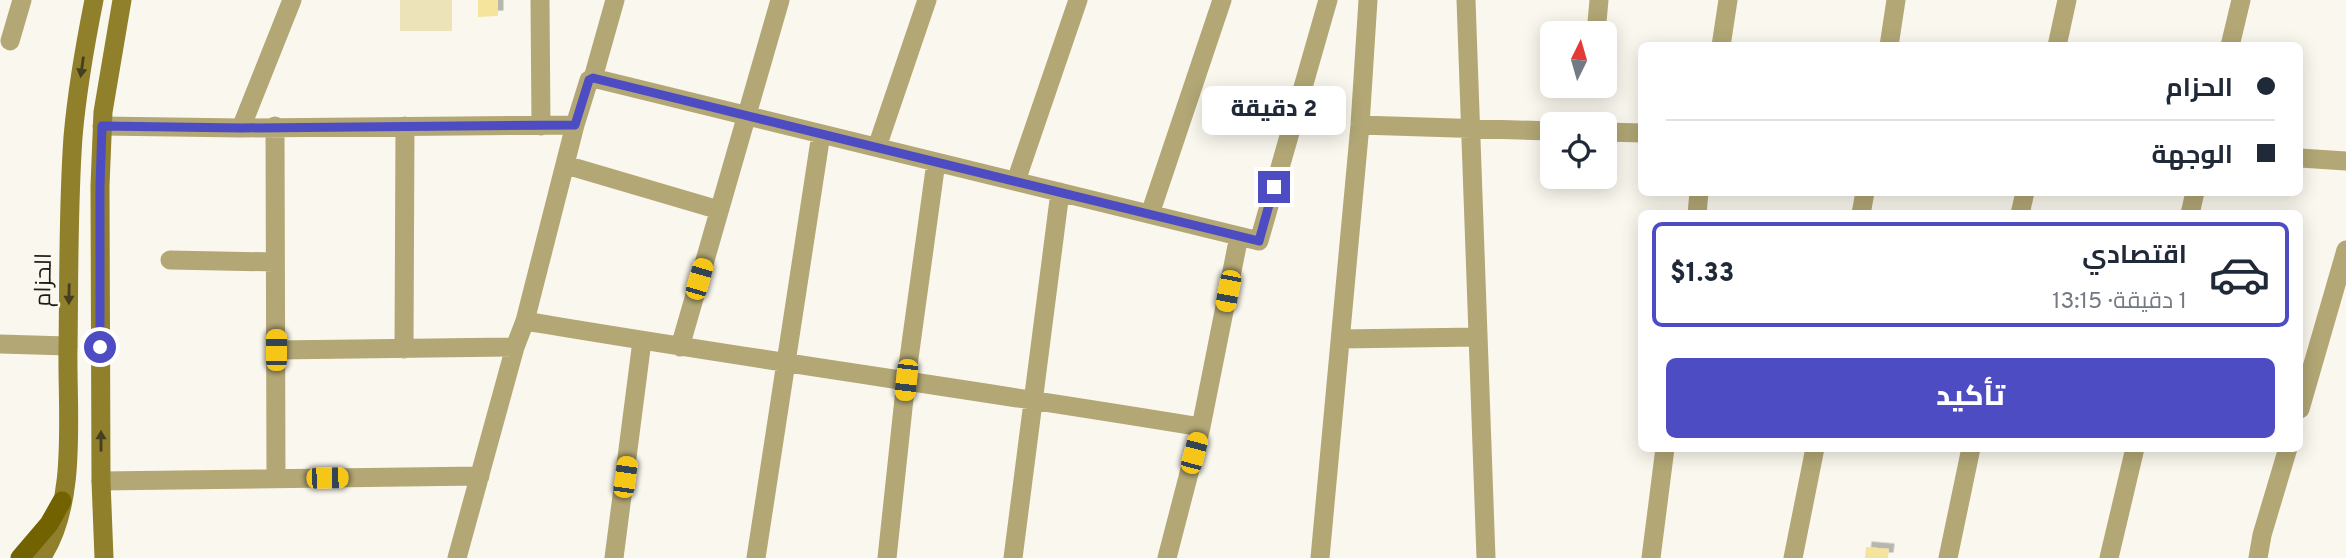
<!DOCTYPE html>
<html lang="ar">
<head>
<meta charset="utf-8">
<style>
	body { margin:0; font-family:Overpass,Cairo,sans-serif; background:#f6f6f7; color:#1f2937; direction:rtl; height:100vh; display:flex; flex-direction:column; font-size:26px; white-space:nowrap }
	* { box-sizing:border-box; margin:0 }
	p { font-size:23px; color:#747a83 }
	.icon { flex:none; width:38px; height:38px; fill:none; stroke:currentColor; stroke-width:2; stroke-linecap:round; stroke-linejoin:round }
	.map { position:relative; flex:1; overflow:hidden; direction:ltr }
	.side { position:absolute; left:1638px; top:210px; width:665px; height:242px; display:flex; flex-direction:column; background:#fff; border-radius:10px; box-shadow:0 4px 18px #0003; direction:rtl }
	.side>* { flex:none }
	.top-card { position:absolute; left:1638px; top:42px; width:665px; height:154px; border-radius:10px; box-shadow:0 4px 18px #0003; direction:rtl; display:grid; align-content:center; height:154px; padding:0 28px; background:#fff }
	.needle { width:46px; rotate:5deg }
	.tools { position:absolute; left:1540px; top:21px; display:grid; gap:14px }
	.tools a { display:grid; place-items:center; width:77px; height:77px; border-radius:10px; background:#fff; box-shadow:0 4px 18px #0003; font-size:35px }
	.end { position:absolute; width:32px; height:32px; margin:-16px; border:9px solid #4d4cc3; background:#fff; box-shadow:0 0 0 4px #fff }
	.from { border-radius:50% }
	.bubble { position:absolute; height:49px; border-radius:10px; background:#fff; box-shadow:0 4px 18px #0003; font-size:23px; font-weight:800; line-height:49px; text-align:center; direction:rtl }
	.car { position:absolute; width:21px; height:42px; margin:-21px -10px; border-radius:9px; box-shadow:0 0 5px 2px #0007; background:linear-gradient(#f5c518 24%,#345 0 40%,#f5c518 0 76%,#345 0 86%,#f5c518 0) }
	.top-card b { display:flex; align-items:center; gap:24px; height:66px; font-size:26px }
	.top-card b+b { border-top:2px solid #e0e1e3 }
	.top-card i { width:18px; height:18px; background:#1f2937 }
	ul { padding:12px 0 0; list-style:none }
	li { display:flex; align-items:center; gap:21px; height:105px; margin:0 14px 10px; padding:0 14px; border:4px solid transparent; border-radius:10px }
	li div { flex:1 }
	li b { display:block; font-size:26px }
	li em { font-style:normal; font-weight:800 }
	li.selected { border-color:#4d4cc3 }
	li>.icon { width:63px; height:63px; stroke-width:1.5 }
	.cta { display:flex; gap:14px; margin-top:auto; padding:14px 28px }
	.cta a { flex:1; height:80px; border-radius:10px; background:#4d4cc3; color:#fff; font-size:28px; font-weight:800; line-height:80px; text-align:center }
	.map>svg:first-child { display:block }
	.green { fill:#ece3b8 }
	.building { fill:#f4e49c; filter:url(#shadow) }
	.lines { fill:none; stroke-linecap:round; stroke-linejoin:round }
	.minor { stroke:#b2a775; stroke-width:19 }
	.secondary { stroke:#907f2b; stroke-width:19 }
	.primary { stroke:#736300; stroke-width:19 }
	.oneway { fill:#453e1f }
	.route { stroke:#4d4cc3; stroke-width:9 }
	.labels { text-anchor:middle; dominant-baseline:central; stroke-width:5; stroke-linejoin:round; paint-order:stroke }
	.street-label { font-size:23px; fill:#1c1b18; stroke:#faf8ee }
</style>
</head>
<body>
<div class="map">
<svg width="2346" height="558" viewBox="0 0 2346 558">
	<defs>
		<filter id="shadow"><feDropShadow dx="5.5" dy="-5.5" stdDeviation="0" flood-color="#0004"/></filter>
	</defs>
	<rect width="100%" height="100%" fill="#faf8ee"/>
	<path class="green" d="M 400,0 L 452,0 L 452,31 L 400,31 Z"/>
	<path class="building" d="M 478,0 L 498,0 L 498,16 L 478,17 Z
		M 1866,547 L 1889,549 L 1888,558 L 1865,558 Z"/>
	<g class="lines">
		<path class="minor" d="M 540,0 L 541,126
			M 1466,0 L 1486,558
			M 1596,33 L 1599,0
			M 10,41 L 22,0
			M 1721,46 L 1728,0
			M 1889,46 L 1896,0
			M 2057,46 L 2067,0
			M 2230,46 L 2241,0
			M 593,78 L 1259,241 L 1328,0
			M 1360,125 L 1552,131
			M 102,126 L 241,128 L 575,125
			M 275,126 L 276,478
			M 241,128 L 292,0
			M 1605,132 L 1642,133
			M 877,147 L 927,0
			M 2300,158 L 2346,161
			M 566,165 L 719,210
			M 1016,181 L 1078,0
			M 1150,214 L 1222,0
			M 1697,214 L 1699,192
			M 1861,214 L 1865,192
			M 2020,214 L 2025,192
			M 2190,214 L 2195,192
			M 170,260 L 275,262
			M 525,321 C 750,359 976,390 1201,427
			M 1341,339 L 1477,337
			M 0,344 L 68,346
			M 680,347 L 780,0
			M 404,349 L 405,126
			M 276,350 L 515,347
			M 2300,409 L 2346,250
			M 101,481 L 480,476
			M 457,558 L 515,347 L 525,321 L 575,125 L 589,80 L 593,78 L 615,0
			M 614,558 L 642,341
			M 756,558 L 821,134
			M 887,558 L 906,380 L 936,162
			M 1013,558 L 1060,192
			M 1167,558 L 1201,427 L 1239,236
			M 1320,558 L 1360,125 L 1368,0
			M 1651,558 L 1665,448
			M 1793,558 L 1815,448
			M 1948,558 L 1971,448
			M 2109,558 L 2135,448
			M 2258,558 L 2262,535 L 2288,448"/>
		<path class="secondary" d="M 41,558 C 78,504 67,414 68,350 C 69,279 68,207 73,137 C 77,91 85,45 94,0
			M 104,558 L 101,481 L 100,186 L 103,112 L 122,0"/>
		<path class="primary" d="M 20,558 L 49,524 L 62,501"/>
	</g>
	<defs><path id="oneway-solid" d="M-6-.8H1V-3.2L6.5 0L1 3.2V.8H-6Z" transform="scale(1.75)"/></defs>
	<g class="oneway">
		<use href="#oneway-solid" transform="translate(82 67) rotate(98)"/>
		<use href="#oneway-solid" transform="translate(69 294) rotate(91)"/>
		<use href="#oneway-solid" transform="translate(101 441) rotate(-90)"/>
	</g>
	<g class="lines">
		<path class="route" d="M 100,347 L 100,186 L 102,126 L 241,128 L 575,125 L 589,80 L 593,78 L 1259,241 L 1274,187"/>
	</g>
	<g class="labels">
		<g class="street-label">
			<text transform="translate(45 280) rotate(-89)">الحزام</text>
		</g>
	</g>
</svg>
<div class="tools">
<a><svg class="needle" viewBox="-14 -14 28 28"><path d="M0-13l5 13h-10z" fill="#e53935"/><path d="M0 13l5-13h-10z" fill="#747a83"/></svg></a>
<a><svg class="icon" aria-label="locate" viewBox="0 0 24 24"><circle cx="12" cy="12" r="6"/><path d="M12 2v4M12 18v4M2 12h4M18 12h4"/></svg></a>
</div>
<i class="end from" style="left:100px;top:347px"></i>
<i class="end" style="left:1274px;top:187px"></i>
<div class="bubble" style="left:1202px;top:86px;width:144px">2 دقيقة</div>
<i class="car" style="left:699px;top:279px;rotate:16deg"></i>
<i class="car" style="left:1228px;top:291px;rotate:191deg"></i>
<i class="car" style="left:276px;top:350px;rotate:0deg"></i>
<i class="car" style="left:906px;top:380px;rotate:186deg"></i>
<i class="car" style="left:1194px;top:453px;rotate:15deg"></i>
<i class="car" style="left:625px;top:477px;rotate:8deg"></i>
<i class="car" style="left:327px;top:478px;rotate:89deg"></i>
<div class="top-card">
<b><i class="from"></i>الحزام</b>
<b><i></i>الوجهة</b>
</div>
<section class="side">
<ul>
<li class="selected"><svg class="icon" aria-label="car" viewBox="0 0 24 24"><path d="M5 17H2v-5l4-1 3-4h7l3 4 3 1v5h-3M9 17h6M6 11h13"/><circle cx="7" cy="17" r="2"/><circle cx="17" cy="17" r="2"/></svg><div><b>اقتصادي</b><p>1 دقيقة · 13:15</p></div><em>$1.33</em></li>
</ul>
<div class="cta"><a>تأكيد</a></div>
</section>
</div>
</body>
</html>
